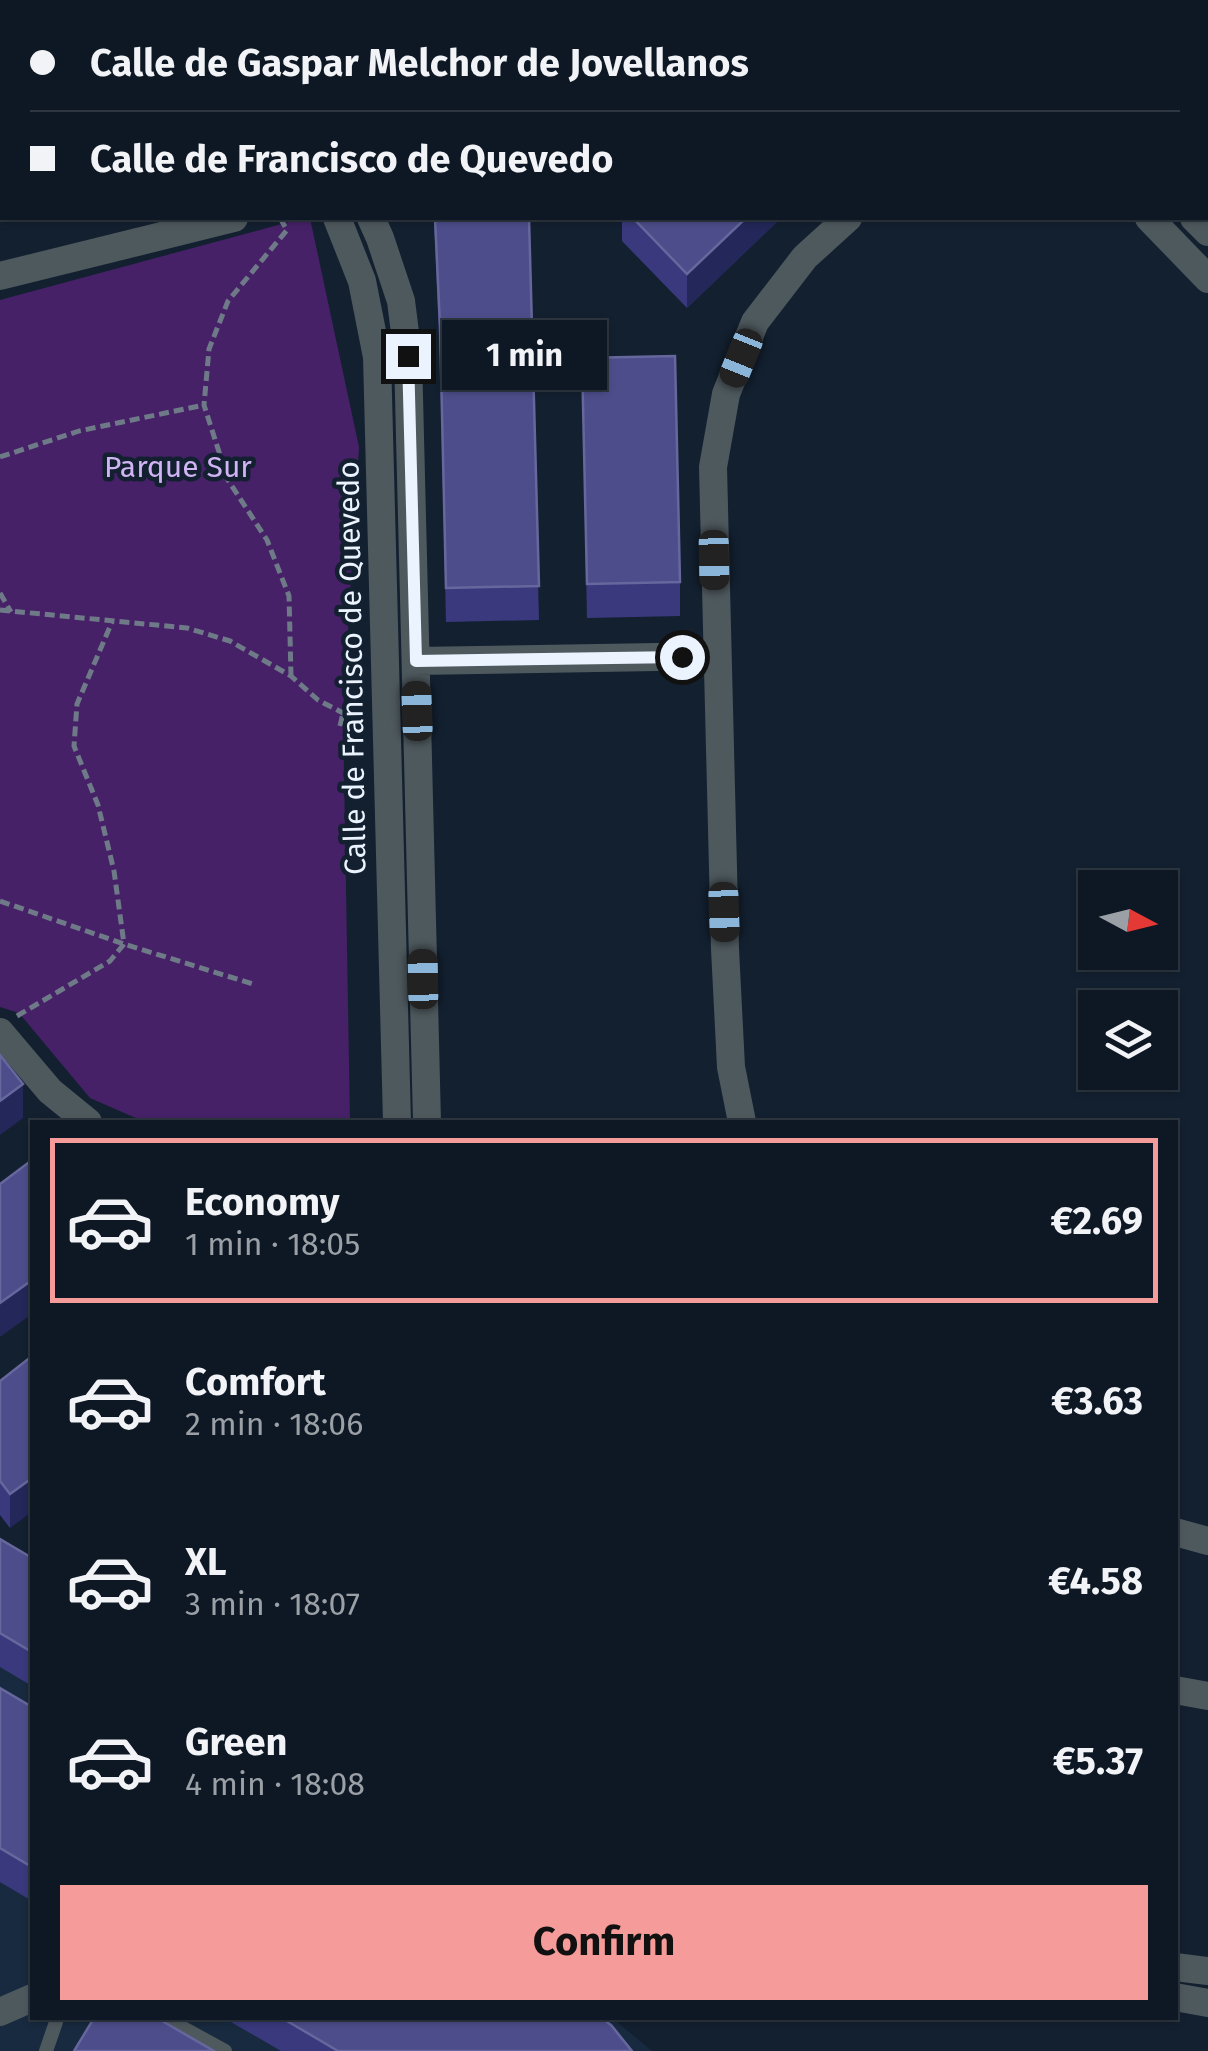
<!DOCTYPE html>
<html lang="en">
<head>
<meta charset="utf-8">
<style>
	body { margin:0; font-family:"Fira Sans",sans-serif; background:#17212c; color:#f1f3f6; height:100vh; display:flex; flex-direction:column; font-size:38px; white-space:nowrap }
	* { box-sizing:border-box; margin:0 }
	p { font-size:32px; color:#9ba0a6 }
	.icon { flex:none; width:55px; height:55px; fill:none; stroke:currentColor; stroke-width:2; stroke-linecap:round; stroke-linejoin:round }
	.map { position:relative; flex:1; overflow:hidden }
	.panel { position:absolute; left:30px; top:1120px; width:1148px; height:900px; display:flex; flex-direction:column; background:#0e1824; border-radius:0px; box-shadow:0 2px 8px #0004,0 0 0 2px #2e3741 }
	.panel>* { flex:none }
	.guide { position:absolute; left:0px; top:0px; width:1210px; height:220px; box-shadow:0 2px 8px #0004,0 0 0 2px #2e3741; display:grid; align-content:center; height:220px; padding:0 30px; background:#0e1824 }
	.needle { width:65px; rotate:97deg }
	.buttons { position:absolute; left:1078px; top:870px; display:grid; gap:20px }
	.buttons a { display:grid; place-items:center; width:100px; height:100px; border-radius:0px; background:#0e1824; box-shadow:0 2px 8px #0004,0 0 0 2px #2e3741; font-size:50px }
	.end { position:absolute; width:45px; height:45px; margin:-22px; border:12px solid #eaf3fe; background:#111; box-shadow:0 0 0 5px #111 }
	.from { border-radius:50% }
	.bubble { position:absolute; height:70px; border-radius:0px; background:#0e1824; box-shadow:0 2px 8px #0004,0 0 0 2px #2e3741; font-size:32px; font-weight:700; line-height:70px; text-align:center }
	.car { position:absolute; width:30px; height:60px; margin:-30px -15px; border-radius:12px; box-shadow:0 0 8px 2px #0007; background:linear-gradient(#222 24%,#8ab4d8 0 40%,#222 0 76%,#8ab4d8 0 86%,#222 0) }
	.guide b { display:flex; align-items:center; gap:35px; height:95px; font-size:38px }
	.guide b+b { border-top:2px solid #2e3741 }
	.guide i { width:25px; height:25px; background:#f1f3f6 }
	ul { padding:18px 0 0; list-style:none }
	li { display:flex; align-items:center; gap:30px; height:165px; margin:0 20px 15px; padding:0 10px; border:5px solid transparent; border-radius:0px }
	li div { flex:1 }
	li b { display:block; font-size:38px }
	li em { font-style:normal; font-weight:700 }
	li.selected { border-color:#f59b99 }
	li>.icon { width:90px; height:90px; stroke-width:1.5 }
	.cta { display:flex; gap:20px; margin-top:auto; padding:20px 30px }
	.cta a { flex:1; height:115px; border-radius:0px; background:#f59b99; color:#111; font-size:40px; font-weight:700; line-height:115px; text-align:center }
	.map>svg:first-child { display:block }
	.built { fill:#182a3f }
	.green { fill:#462167 }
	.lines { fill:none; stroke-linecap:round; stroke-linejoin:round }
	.path { stroke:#6f7a88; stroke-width:5; stroke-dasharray:10 5; stroke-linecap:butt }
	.lane { stroke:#4e595e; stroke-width:14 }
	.street { stroke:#4e595e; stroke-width:28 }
	.wall { fill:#3a397e }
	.shaded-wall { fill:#232759 }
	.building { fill:#4d4d8b; stroke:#66679d; stroke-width:2.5 }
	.route { stroke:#eaf3fe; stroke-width:12 }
	.labels { text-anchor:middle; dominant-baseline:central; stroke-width:9; stroke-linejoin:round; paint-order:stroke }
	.park-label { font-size:30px; fill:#d0b4f3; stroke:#132030 }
	.street-label { font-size:30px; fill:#eaf3fe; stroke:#132030 }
</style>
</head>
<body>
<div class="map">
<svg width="1208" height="2051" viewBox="0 0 1208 2051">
	<rect width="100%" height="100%" fill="#132030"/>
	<path class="built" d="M 0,1559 L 32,1581 L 32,2018 L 612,2018 L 652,2051 L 0,2051 Z"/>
	<path class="green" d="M 304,218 L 310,218 L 359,447 L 343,713 L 350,1122 L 145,1122 L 90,1098 L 19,1013 L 0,1007 L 0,300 Z"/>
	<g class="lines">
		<path class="path" d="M 280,218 L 287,230 L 228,301 L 209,349 L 204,405 L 228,480 L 267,540 L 289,596 L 291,676
			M 0,457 L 79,431 L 204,405
			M 0,593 L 11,612
			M 0,610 L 187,628 L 230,641 L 291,676 L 318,700 L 343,713 L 363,713
			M 340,726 L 343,713
			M 0,901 L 124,944 L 256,985
			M 17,1016 L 110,961 L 124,944 L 114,871 L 98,805 L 74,746 L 77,704 L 112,622"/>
		<path class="lane" d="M 165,2018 L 225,2051
			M 46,2051 L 56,2022 L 55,2018"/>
		<path class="street" d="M 152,0 L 154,2
			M 198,0 L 201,2
			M 447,0 L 449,2
			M 822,0 L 825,2
			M 926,0 L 927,2
			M 1085,0 L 1086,2
			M 510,2 L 513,0
			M 951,2 L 953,0
			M 337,218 L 362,281 L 377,357 L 397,1122
			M 371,218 L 380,238 L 401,301 L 408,356 L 427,1122
			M 1149,218 L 1208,279
			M 1194,218 L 1208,232
			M 0,276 L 234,218
			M 416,661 L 717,656
			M 0,1032 L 50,1091 L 88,1122
			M 742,1122 L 731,1067 L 725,949 L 713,467 L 726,394 L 755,322 L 805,257 L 848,218
			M 1175,1532 L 1208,1541
			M 1175,1690 L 1208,1696
			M 1175,1967 L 1208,1971
			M 1175,1997 L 1208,2003
			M 0,2012 L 32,1998"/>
	</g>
	<path class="wall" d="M 649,0 L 790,0 L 790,2 L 651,2 Z
		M 434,218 L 529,218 L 539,620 L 446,622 L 440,360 Z
		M 622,218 L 781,218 L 687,308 L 622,241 Z
		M 582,358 L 680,582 L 680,616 L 587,618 Z
		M 32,1356 L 10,1528 L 0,1515 L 0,1381 Z
		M 0,1539 L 32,1558 L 32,1686 L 0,1667 Z
		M 0,1688 L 32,1707 L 32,1901 L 0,1882 Z
		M 224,2018 L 601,2018 L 632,2051 L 281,2051 Z"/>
	<path class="shaded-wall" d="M 767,0 L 790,0 L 790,2 L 765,2 Z
		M 746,218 L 781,218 L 687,308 L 687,274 Z
		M 23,1084 L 23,1118 L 0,1135 L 0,1101 Z
		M 32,1280 L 32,1314 L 0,1337 L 0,1303 Z
		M 32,1478 L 32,1512 L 10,1528 L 10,1494 Z"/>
	<path class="building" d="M 682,0 L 767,0 L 765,2 L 685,2 Z
		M 435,218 L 529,218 L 539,586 L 446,588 L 440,326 Z
		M 633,218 L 746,218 L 687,274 Z
		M 675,356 L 680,582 L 587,584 L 582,358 Z
		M 0,1055 L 23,1084 L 0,1101 Z
		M 32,1160 L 32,1280 L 0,1303 L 0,1184 Z
		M 32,1356 L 32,1478 L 10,1494 L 0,1481 L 0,1381 Z
		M 0,1539 L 32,1558 L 32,1652 L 0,1633 Z
		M 0,1688 L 32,1707 L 32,1867 L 0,1848 Z
		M 94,2018 L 157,2018 L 214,2051 L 74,2051 Z
		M 282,2018 L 601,2018 L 611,2025 L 632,2051 L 338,2051 Z"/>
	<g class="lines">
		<path class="route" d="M 408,356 L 416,661 L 682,657"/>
	</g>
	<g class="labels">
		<g class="park-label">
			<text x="178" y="467">Parque Sur</text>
		</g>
		<g class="street-label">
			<text transform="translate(352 668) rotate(-91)">Calle de Francisco de Quevedo</text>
		</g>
	</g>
</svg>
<div class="buttons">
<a><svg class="needle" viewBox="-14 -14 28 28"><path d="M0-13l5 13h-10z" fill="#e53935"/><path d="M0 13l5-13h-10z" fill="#9ba0a6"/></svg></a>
<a><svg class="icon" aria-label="layers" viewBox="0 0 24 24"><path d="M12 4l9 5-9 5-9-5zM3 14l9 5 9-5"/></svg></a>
</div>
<i class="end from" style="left:682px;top:657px"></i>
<i class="end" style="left:408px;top:356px"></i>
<div class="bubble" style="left:442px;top:320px;width:165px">1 min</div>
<i class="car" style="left:741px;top:358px;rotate:202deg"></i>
<i class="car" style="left:714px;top:560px;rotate:179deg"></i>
<i class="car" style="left:417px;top:711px;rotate:358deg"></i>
<i class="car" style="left:724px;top:912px;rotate:178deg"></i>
<i class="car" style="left:423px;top:979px;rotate:359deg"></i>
<div class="guide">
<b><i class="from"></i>Calle de Gaspar Melchor de Jovellanos</b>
<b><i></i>Calle de Francisco de Quevedo</b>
</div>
<section class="panel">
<ul>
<li class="selected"><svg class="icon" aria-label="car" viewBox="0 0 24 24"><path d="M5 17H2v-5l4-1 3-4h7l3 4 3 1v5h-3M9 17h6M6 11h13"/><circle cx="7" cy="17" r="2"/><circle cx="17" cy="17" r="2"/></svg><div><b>Economy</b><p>1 min · 18:05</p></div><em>€2.69</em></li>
<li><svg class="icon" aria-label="car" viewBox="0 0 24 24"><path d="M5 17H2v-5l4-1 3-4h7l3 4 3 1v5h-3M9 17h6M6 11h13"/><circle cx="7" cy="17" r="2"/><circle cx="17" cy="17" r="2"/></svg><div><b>Comfort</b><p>2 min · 18:06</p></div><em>€3.63</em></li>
<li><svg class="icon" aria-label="car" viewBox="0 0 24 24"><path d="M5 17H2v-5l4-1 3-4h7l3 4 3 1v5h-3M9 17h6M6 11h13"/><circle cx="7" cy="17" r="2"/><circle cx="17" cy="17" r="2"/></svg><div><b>XL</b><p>3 min · 18:07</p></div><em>€4.58</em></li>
<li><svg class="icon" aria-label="car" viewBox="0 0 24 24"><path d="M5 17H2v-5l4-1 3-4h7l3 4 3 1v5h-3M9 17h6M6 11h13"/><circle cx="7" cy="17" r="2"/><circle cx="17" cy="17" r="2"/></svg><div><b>Green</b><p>4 min · 18:08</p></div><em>€5.37</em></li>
</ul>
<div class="cta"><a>Confirm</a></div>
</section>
</div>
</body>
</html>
